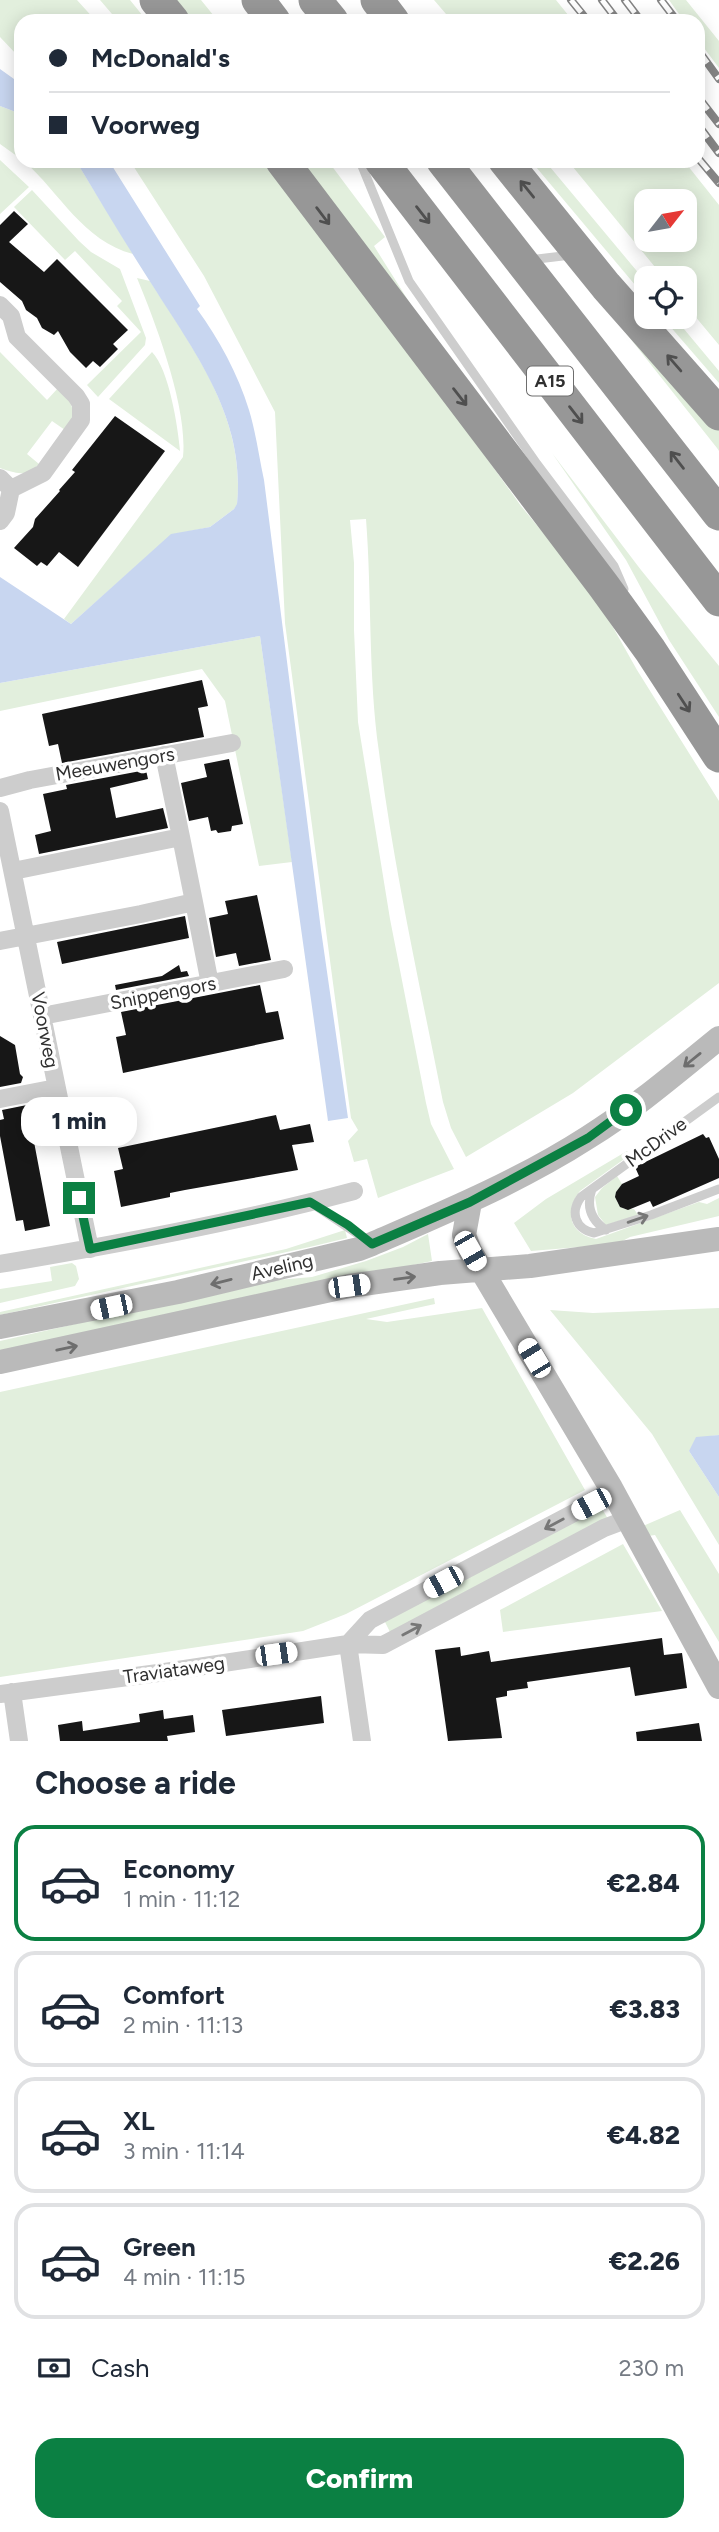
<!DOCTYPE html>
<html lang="en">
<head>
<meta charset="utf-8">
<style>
	body { margin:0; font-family:Figtree,sans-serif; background:#f6f6f7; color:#1f2937; height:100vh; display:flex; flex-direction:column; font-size:26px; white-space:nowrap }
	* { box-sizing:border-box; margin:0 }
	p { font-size:23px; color:#747a83 }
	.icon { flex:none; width:38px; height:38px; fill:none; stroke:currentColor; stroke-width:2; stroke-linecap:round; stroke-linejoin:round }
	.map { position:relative; height:1741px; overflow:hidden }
	.sheet { display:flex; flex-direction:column; background:#fff; flex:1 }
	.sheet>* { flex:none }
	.hud { position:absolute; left:14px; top:14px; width:691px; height:154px; border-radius:21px; box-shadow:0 4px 18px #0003; display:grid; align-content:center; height:154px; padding:0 35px; background:#fff }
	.needle { width:46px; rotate:59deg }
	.buttons { position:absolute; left:634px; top:189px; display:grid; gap:14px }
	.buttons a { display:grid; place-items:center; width:63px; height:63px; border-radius:14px; background:#fff; box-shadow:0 4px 18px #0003; font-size:35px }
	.end { position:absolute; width:32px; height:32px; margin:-16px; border:9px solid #0b8043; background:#fff; box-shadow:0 0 0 4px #fff }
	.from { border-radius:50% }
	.bubble { position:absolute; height:49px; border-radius:21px; background:#fff; box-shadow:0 4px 18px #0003; font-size:23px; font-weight:800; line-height:49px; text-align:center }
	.car { position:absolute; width:21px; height:42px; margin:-21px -10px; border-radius:9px; box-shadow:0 0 5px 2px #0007; background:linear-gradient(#fff 24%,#345 0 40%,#fff 0 76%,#345 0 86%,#fff 0) }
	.hud b { display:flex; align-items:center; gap:24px; height:66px; font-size:26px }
	.hud b+b { border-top:2px solid #e0e1e3 }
	.hud i { width:18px; height:18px; background:#1f2937 }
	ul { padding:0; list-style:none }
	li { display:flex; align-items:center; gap:21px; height:116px; margin:0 14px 10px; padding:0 21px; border:4px solid #e0e1e3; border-radius:21px }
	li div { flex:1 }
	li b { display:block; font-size:26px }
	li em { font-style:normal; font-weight:800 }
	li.active { border-color:#0b8043 }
	li>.icon { width:63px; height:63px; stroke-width:1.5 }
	h2 { padding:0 35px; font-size:32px; line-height:84px }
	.pay { display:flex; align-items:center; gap:18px; height:77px; padding:0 35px; font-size:26px }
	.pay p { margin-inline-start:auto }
	.primary-button { display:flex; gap:14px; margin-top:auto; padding:14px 35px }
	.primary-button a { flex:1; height:80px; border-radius:21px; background:#0b8043; color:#fff; font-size:28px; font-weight:800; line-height:80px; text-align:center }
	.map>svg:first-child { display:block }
	.green { fill:#e2efdd; fill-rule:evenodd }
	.water { fill:#c8d6f0 }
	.building { fill:#171717 }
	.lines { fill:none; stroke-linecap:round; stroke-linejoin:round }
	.lane { stroke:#cdcdcd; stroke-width:9 }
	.street { stroke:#cdcdcd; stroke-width:18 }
	.secondary { stroke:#bababa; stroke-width:24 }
	.highway { stroke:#979797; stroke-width:33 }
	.rail-casing { stroke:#858585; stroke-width:8 }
	.rail { stroke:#fff; stroke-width:5; stroke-dasharray:16; stroke-linecap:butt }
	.oneway { stroke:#4f4f4f }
	.oneway2 { stroke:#6e6e6e }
	.oneway3 { stroke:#777 }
	.route { stroke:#0b8043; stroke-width:9 }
	.labels { text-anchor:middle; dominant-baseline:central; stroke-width:7; stroke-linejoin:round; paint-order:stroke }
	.shield { fill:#fff; stroke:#6e6e6e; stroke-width:2 }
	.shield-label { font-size:18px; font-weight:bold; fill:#303030 }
	.street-label { font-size:19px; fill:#303030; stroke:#fff }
</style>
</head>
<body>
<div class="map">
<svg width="719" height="1741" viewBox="0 0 719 1741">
	<rect width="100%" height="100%" fill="#fff"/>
	<path class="green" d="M 0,0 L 77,0 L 96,21 L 21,21 L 21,56 L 17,55 L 0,37 Z
		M 100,0 L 130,0 L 147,21 L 118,21 Z
		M 165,0 L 201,0 L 218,21 L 183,21 Z
		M 434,0 L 556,0 L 573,21 L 452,21 Z
		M 669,0 L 686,0 L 719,41 L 719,68 L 698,40 L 698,21 L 684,21 Z
		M 0,106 L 21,114 L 21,159 L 0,144 Z
		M 0,160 L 29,187 L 0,214 Z
		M 24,161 L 76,161 L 133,254 C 83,241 60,193 24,161 Z
		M 130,161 L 262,161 L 443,397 L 521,506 L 596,597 L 637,670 L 719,801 L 719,983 L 573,1093 L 466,1157 L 451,1128 L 443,1102 C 420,986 394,870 379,752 C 368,675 372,596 366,519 L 350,520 L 354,563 L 354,630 L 358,722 L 390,919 L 426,1103 L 431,1124 L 454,1169 L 378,1198 L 367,1159 L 354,1162 L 348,1141 L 358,1130 L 351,1118 L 285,623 L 275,412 L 204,276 Z
		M 290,161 L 328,161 L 385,237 L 374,246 L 418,316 Z
		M 531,161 L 545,161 L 646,282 L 646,298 Z
		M 568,161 L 684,161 L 719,205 L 719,345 L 684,303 L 684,278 L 664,278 ZM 684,201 L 684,240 L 646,240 L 646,201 Z
		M 32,190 L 79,241 L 91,252 L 120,269 L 146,338 L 145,345 L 98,397 L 87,385 L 141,332 L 117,306 L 122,301 L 75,251 L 65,260 L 14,207 Z
		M 137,278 L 150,281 C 194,350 246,418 237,505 L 234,509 L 210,527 L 171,535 L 71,624 L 64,619 L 183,457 C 188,408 156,324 137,278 Z
		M 587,284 L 719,424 L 719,451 L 717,448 Z
		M 662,317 L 674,317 L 719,371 L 719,383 Z
		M 0,352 L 47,400 L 59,387 C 72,404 79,411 65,430 L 52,421 L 27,454 L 39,464 C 27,478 15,473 0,468 Z
		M 152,352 C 169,369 178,427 180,451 L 109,399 Z
		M 552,453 L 641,570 L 719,666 L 719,717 L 669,640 L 626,560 Z
		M 260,636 L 292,862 L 259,866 L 225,701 L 202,669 L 0,711 L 0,683 Z
		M 627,1151 L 629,1154 L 627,1157 L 580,1191 C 564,1211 569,1234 596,1239 L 699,1202 L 707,1204 L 719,1198 L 719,1216 L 630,1237 L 617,1244 L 531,1251 L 514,1223 L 546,1199 Z
		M 617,1176 L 622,1184 L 616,1192 L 617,1202 L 624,1209 L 634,1209 L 638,1215 L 606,1225 L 598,1215 L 595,1197 L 602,1188 Z
		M 345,1230 L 347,1238 L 314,1246 L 0,1315 L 0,1312 L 286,1249 Z
		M 428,1234 L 432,1261 L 0,1353 L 0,1341 L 266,1281 L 312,1277 L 366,1261 L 403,1247 Z
		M 72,1263 L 76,1266 L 79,1279 L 75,1286 L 0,1303 L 0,1289 L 52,1281 L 50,1267 Z
		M 434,1298 L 435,1304 L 366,1319 L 387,1322 L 482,1308 L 585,1490 L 346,1614 L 303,1631 L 0,1677 L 0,1392 Z
		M 719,1308 L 719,1435 L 711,1436 L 689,1451 L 719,1497 L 719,1545 L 652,1434 L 550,1310 L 593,1313 Z
		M 601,1507 L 608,1519 L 390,1632 L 384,1620 Z
		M 680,1510 L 719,1574 L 719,1642 L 655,1535 L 648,1536 L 643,1526 Z
		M 623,1544 L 662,1611 L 503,1632 L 500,1610 Z"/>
	<path class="water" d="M 0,69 L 21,84 L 21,114 L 0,106 Z
		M 76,161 L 109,161 L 200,306 L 197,309 C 219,339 238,374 249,410 C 256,433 259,457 264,480 L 321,930 L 348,1118 L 328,1121 L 260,636 L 0,683 L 0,577 L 71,624 L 171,534 L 210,527 L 234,509 L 237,504 C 246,417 193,350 149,280 C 124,241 100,201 76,161 Z
		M 719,1435 L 719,1497 L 689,1451 L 696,1437 Z"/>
	<path class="building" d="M 14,211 L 28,224 L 9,242 L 44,272 L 57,259 L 128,330 L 113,344 L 118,349 L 100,367 L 93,361 L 86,368 L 70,352 L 58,331 L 54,335 L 42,328 L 37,318 L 26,310 L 22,301 L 0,282 L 0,225 Z
		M 115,416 L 165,451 L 78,567 L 59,552 L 47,566 L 41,562 L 37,566 L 14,548 L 33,527 L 35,519 L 60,491 L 59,490 L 75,472 L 72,470 Z
		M 202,680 L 208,706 L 198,708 L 204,737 L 62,763 L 58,744 L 49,746 L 42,714 Z
		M 229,759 L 243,824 L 232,826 L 231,831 L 218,833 L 216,830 L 211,831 L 208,817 L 189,821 L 181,783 L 207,777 L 204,764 Z
		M 146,770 L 148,779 L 110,788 L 116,818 L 163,808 L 168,828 L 39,854 L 35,835 L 51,831 L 43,794 L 67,789 L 66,785 Z
		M 257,895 L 271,960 L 239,966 L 236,953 L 216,957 L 209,918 L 228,914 L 225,901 Z
		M 185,916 L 189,938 L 62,964 L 57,942 Z
		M 179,965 L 181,972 L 187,971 L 189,976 L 116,990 L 115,985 L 162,976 Z
		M 260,985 L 266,1013 L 278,1011 L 284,1039 L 123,1073 L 116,1037 L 126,1035 L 121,1012 Z
		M 0,1036 L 15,1045 L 20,1074 L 23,1077 L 21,1083 L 0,1087 Z
		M 27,1105 L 50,1226 L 25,1231 L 23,1220 L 16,1221 L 0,1136 L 0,1120 L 4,1119 L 2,1110 Z
		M 276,1115 L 280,1130 L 310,1124 L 314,1142 L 292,1145 L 298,1170 L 185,1190 L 170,1193 L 170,1197 L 121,1207 L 114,1171 L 123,1169 L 118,1148 Z
		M 703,1134 L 706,1138 L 709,1137 L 719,1159 L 719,1178 L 653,1207 L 650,1201 L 628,1210 L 620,1207 L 615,1197 L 616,1192 L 622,1184 L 639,1176 L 635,1167 Z
		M 662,1638 L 664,1655 L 682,1653 L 687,1688 L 635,1696 L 630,1667 L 527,1682 L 528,1688 L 507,1691 L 507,1696 L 496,1698 L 502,1738 L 448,1741 L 435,1650 L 460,1647 L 461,1656 L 489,1651 L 491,1662 Z
		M 321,1696 L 324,1723 L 226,1736 L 222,1710 Z
		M 163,1710 L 164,1719 L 193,1715 L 195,1732 L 167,1736 L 168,1741 L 60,1741 L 58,1725 L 82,1721 L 83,1731 L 140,1722 L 139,1714 Z
		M 699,1723 L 702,1741 L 637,1741 L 636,1732 Z"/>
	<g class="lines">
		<path class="lane" d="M 360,161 L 409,281 L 537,464 L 614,566 L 624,589
			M 529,260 L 571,255
			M 719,1097 L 581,1197 C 570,1212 575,1229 594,1233 L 651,1215 L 719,1189
			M 592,1189 C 586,1206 591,1220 606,1230
			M 313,1204 L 368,1241"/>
		<path class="street" d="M 0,305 L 11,316 L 17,337 L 76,396 L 81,404 L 81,420 L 43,473 L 11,489 L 0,478
			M 0,521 L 6,513 L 11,489
			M 164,755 L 181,837
			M 0,788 L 30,780 L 232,743
			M 0,811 L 90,1249
			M 194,902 L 210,984
			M 0,941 L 141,914 L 194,902 L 181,837 L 13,871
			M 42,1016 L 284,969
			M 0,1099 L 56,1088
			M 0,1264 C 118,1244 238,1222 354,1191
			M 348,1644 L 370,1620 L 591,1504 L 611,1488
			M 348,1644 L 362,1741
			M 12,1692 L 19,1741
			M 0,1694 L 158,1673 L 348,1644 L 383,1645 L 604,1528 L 628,1519"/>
		<path class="secondary" d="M 470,1202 L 464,1235 L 470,1251 L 611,1488 L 719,1687
			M 0,1327 L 178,1292 L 359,1249 L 372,1244 C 446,1212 520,1181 587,1138 C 634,1109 677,1072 719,1038
			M 0,1362 L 349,1286 L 440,1273 L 530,1266 L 719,1239"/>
		<path class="highway" d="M 156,0 L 173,21
			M 258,0 L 274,21
			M 315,0 L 332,21
			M 377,0 L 393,21
			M 282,161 L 603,585 L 650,650 L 719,756
			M 381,161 L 719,600
			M 443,161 L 719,514
			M 505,161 L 606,286 L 719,414"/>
		<g class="rail-casing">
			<path id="rail" d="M 571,0 L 588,21
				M 602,0 L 618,21
				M 625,0 L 641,21
				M 661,0 L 677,21
				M 698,50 L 719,79
				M 698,97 L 719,124
				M 698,125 L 719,153
				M 698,158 L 719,183"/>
		</g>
		<use href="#rail" class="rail"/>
	</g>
	<defs><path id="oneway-shaft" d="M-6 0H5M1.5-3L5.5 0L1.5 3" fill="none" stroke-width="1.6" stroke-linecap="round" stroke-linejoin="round" transform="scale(1.75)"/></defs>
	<g class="oneway">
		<use href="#oneway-shaft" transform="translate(527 189) rotate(-129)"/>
		<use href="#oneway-shaft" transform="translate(423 215) rotate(52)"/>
		<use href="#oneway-shaft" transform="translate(323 216) rotate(53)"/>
		<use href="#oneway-shaft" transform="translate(674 363) rotate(-131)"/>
		<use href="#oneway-shaft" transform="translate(460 397) rotate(52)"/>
		<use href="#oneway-shaft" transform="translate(576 415) rotate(52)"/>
		<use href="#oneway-shaft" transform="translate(677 460) rotate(-128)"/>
		<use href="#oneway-shaft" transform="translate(684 703) rotate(57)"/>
	</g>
	<g class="oneway2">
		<use href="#oneway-shaft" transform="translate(692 1060) rotate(141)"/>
		<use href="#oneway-shaft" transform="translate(405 1278) rotate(-8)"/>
		<use href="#oneway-shaft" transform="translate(221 1282) rotate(166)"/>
		<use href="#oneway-shaft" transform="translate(67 1348) rotate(-12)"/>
	</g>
	<g class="oneway3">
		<use href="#oneway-shaft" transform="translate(638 1219) rotate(-19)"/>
		<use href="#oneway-shaft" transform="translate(554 1524) rotate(152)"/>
		<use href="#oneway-shaft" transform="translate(412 1630) rotate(-28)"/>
	</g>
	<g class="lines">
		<path class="route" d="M 79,1198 L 90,1249 L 310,1202 L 348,1225 L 372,1244 L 470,1202 L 588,1138 L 626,1110"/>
	</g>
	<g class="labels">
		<rect class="shield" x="527" y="366.5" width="46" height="29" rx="5"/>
		<g class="shield-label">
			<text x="550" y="381">A15</text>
		</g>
		<g class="street-label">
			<text transform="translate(115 764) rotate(-10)">Meeuwengors</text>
			<text transform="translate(163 993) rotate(-11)">Snippengors</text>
			<text transform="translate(45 1030) rotate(79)">Voorweg</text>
			<text transform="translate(656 1142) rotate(-36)">McDrive</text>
			<text transform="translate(282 1267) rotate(-13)">Aveling</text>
			<text transform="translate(174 1670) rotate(-8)">Traviataweg</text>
		</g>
	</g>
</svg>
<div class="buttons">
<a><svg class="needle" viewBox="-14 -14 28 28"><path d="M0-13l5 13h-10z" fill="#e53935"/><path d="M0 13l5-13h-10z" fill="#747a83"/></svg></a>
<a><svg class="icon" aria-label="locate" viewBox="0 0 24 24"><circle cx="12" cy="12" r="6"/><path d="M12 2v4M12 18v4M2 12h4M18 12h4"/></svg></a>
</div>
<i class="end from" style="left:626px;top:1110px"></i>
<i class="end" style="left:79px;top:1198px"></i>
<div class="bubble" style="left:21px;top:1097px;width:116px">1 min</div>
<i class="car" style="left:470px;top:1251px;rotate:150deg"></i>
<i class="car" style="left:349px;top:1286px;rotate:82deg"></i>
<i class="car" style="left:111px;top:1307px;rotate:258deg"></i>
<i class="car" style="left:534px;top:1358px;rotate:329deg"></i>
<i class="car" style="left:591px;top:1504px;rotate:242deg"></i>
<i class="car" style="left:443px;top:1582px;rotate:242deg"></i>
<i class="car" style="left:276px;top:1654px;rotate:82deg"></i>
<div class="hud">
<b><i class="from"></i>McDonald's</b>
<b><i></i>Voorweg</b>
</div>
</div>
<section class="sheet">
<h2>Choose a ride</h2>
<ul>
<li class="active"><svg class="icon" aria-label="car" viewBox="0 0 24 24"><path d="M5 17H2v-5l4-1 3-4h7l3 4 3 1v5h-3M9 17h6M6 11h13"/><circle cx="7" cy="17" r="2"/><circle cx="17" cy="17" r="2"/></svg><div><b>Economy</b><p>1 min · 11:12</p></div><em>€2.84</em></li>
<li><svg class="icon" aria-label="car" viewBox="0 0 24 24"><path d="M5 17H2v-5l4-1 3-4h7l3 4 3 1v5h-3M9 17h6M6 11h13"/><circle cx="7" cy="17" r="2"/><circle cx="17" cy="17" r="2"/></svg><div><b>Comfort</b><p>2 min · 11:13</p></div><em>€3.83</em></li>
<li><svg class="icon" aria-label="car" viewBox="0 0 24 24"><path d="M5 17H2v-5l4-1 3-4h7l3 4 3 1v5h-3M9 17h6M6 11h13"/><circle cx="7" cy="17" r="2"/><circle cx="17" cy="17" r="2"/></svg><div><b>XL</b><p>3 min · 11:14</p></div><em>€4.82</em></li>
<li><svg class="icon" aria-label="car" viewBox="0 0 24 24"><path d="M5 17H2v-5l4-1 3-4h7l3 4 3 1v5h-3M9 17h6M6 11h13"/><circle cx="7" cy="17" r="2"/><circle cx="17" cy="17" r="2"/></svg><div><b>Green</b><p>4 min · 11:15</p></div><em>€2.26</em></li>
</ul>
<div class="pay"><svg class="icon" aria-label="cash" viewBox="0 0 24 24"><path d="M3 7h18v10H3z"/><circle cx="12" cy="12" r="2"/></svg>Cash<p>230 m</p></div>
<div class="primary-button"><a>Confirm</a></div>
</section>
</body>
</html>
